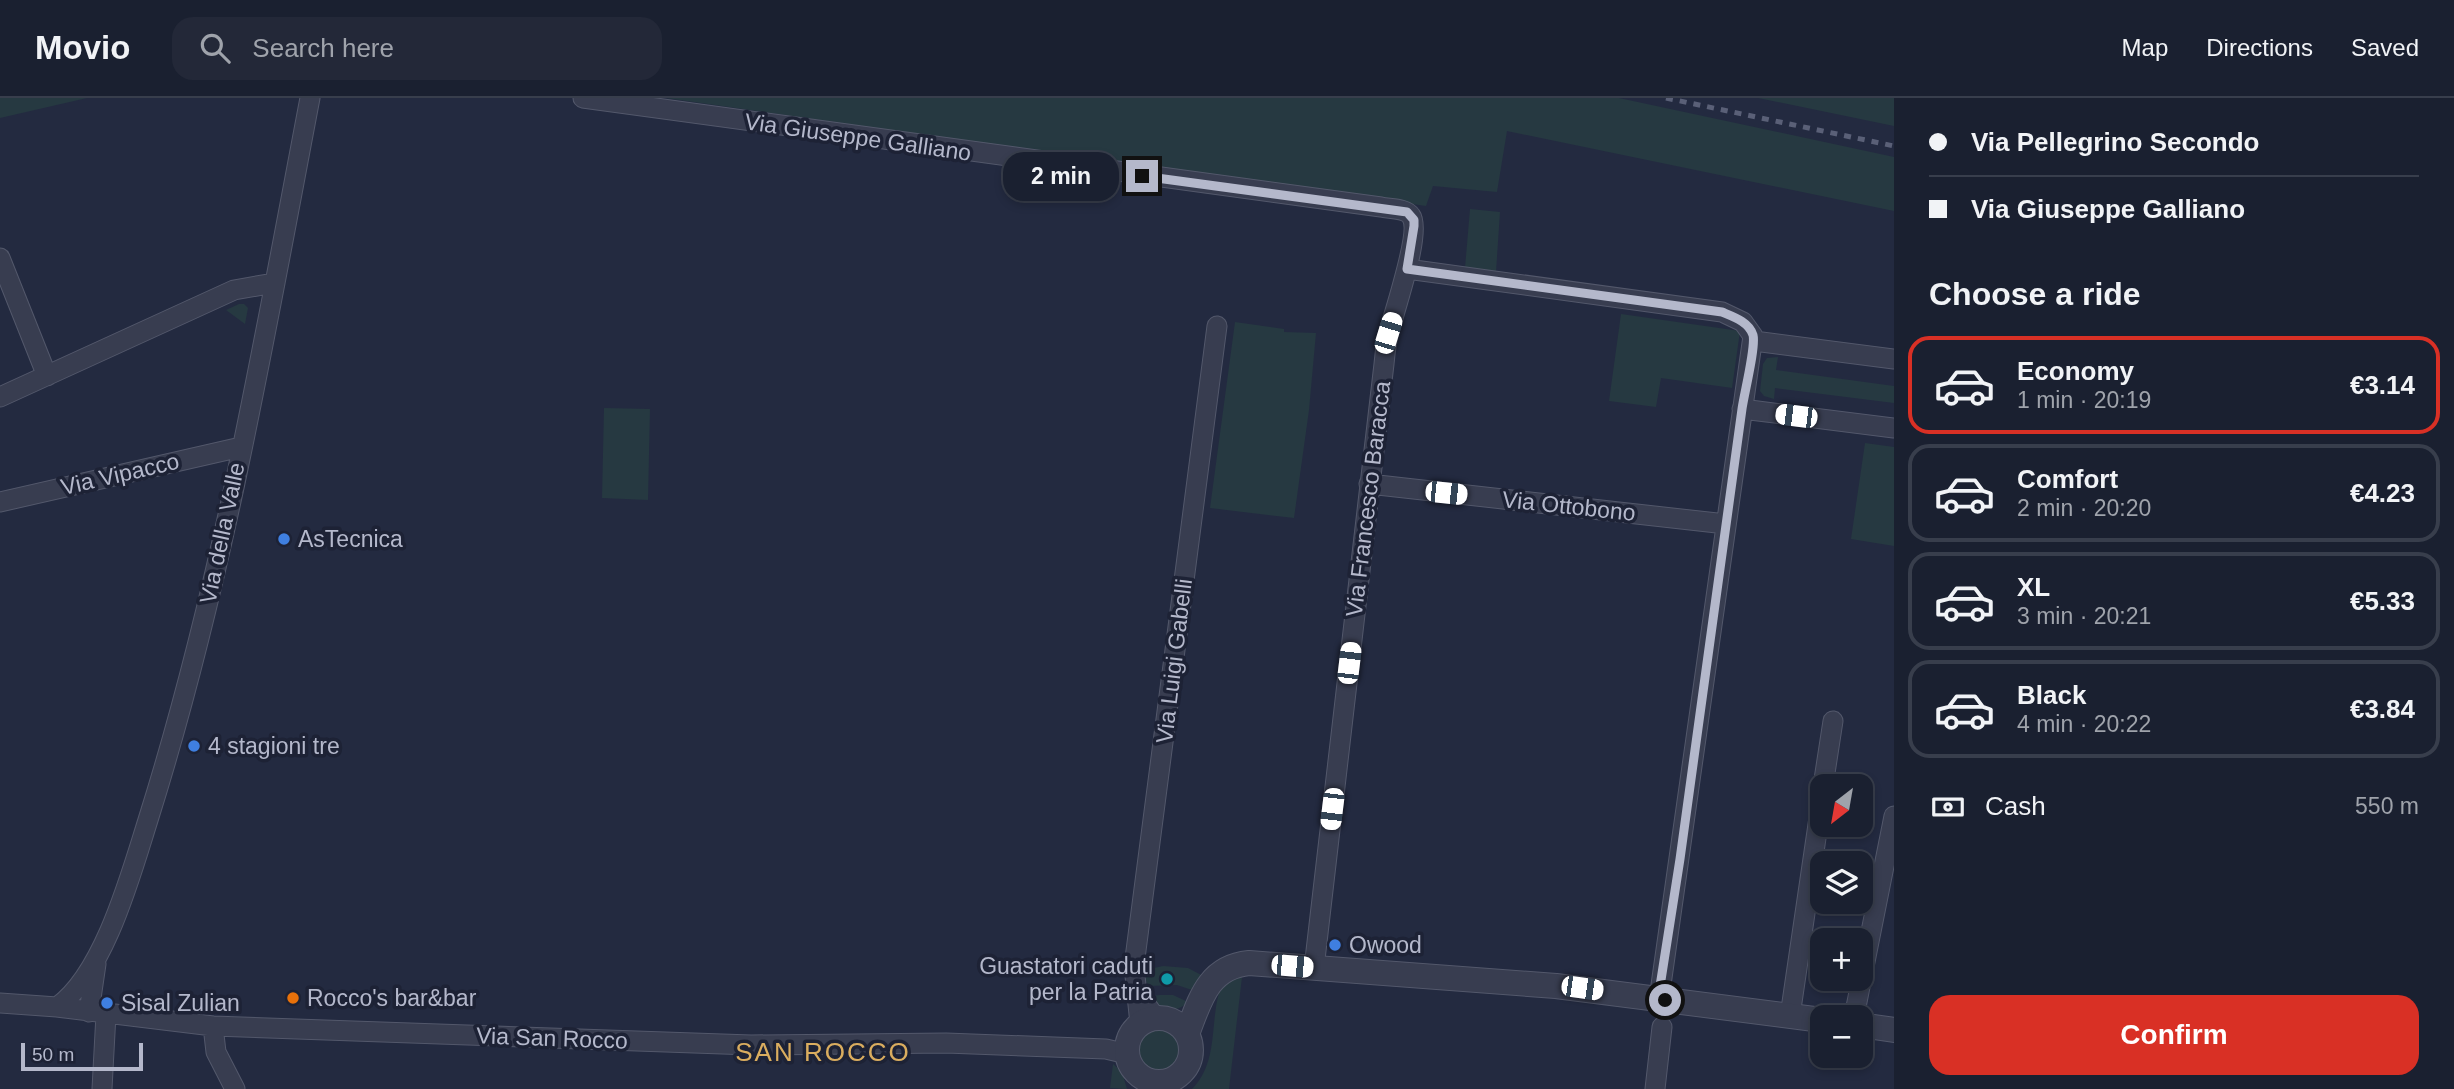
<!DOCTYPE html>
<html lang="en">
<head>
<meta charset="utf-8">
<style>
	body { margin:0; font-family:Helvetica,sans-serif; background:#232838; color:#f1f3f6; height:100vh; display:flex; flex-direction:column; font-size:26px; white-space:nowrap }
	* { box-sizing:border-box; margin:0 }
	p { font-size:23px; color:#9fa3ab }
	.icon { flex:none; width:38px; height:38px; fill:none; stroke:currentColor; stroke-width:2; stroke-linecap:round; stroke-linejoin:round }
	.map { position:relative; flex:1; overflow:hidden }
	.drawer { display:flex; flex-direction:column; background:#1a2030; width:560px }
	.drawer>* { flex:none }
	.banner { display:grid; align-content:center; height:154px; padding:0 35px; background:#1a2030 }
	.needle { width:46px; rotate:211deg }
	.buttons { position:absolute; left:1810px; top:676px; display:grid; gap:14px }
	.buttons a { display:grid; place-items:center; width:63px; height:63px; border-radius:14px; background:#1a2030; box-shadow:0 4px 10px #0003,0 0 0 2px #383e4c; font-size:35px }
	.scale { position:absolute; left:21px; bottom:18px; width:122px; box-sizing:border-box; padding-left:7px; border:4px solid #b4b8cb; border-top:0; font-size:19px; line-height:24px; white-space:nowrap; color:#b4b8cb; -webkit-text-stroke:5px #1d2235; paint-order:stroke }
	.end { position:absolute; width:32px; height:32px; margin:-16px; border:9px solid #b4b8cb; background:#111; box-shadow:0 0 0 4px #111 }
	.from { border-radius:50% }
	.bubble { position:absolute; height:49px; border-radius:21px; background:#1a2030; box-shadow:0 4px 10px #0003,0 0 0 2px #383e4c; font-size:23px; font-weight:700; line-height:49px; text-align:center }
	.car { position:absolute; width:21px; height:42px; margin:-21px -10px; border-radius:9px; box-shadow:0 0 5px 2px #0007; background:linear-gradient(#fff 24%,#345 0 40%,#fff 0 76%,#345 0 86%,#fff 0) }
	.banner b { display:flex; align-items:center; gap:24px; height:66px; font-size:26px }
	.banner b+b { border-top:2px solid #383e4c }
	.banner i { width:18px; height:18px; background:#f1f3f6 }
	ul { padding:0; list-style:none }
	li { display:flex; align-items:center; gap:21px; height:98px; margin:0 14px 10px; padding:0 21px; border:4px solid #383e4c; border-radius:21px }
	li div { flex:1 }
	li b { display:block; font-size:26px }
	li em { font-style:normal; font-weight:700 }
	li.on { border-color:#d93025 }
	li>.icon { width:63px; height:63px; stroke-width:1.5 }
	h2 { padding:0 35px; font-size:32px; line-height:84px }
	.pay { display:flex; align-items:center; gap:18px; height:77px; padding:0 35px; font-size:26px }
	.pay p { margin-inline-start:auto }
	.action { display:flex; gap:14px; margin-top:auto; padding:14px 35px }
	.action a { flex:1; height:80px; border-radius:21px; background:#d93025; color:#fff; font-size:28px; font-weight:700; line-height:80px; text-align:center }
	header { display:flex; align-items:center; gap:42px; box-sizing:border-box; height:98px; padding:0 35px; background:#1a2030; border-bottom:2px solid #383e4c }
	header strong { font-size:33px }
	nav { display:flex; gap:38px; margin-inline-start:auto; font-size:24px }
	.search { width:490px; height:63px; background:#232838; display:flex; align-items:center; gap:18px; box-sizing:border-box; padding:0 24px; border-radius:21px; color:#9fa3ab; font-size:26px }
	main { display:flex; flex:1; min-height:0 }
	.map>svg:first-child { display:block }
	.green { fill:#263941 }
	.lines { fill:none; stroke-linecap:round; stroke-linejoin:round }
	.minor-casing { stroke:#53586b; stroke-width:21 }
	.tertiary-casing { stroke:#53586b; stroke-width:26 }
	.minor { stroke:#383d50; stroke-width:19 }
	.tertiary { stroke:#383d50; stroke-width:24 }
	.rail { stroke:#5a6077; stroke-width:5; stroke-dasharray:7 7; stroke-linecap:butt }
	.route { stroke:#b4b8cb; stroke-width:9 }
	.shop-dot { fill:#3f7fe0; stroke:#1d2235; stroke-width:2.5 }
	.culture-dot { fill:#0f9aa8; stroke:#1d2235; stroke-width:2.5 }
	.food-dot { fill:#e8710a; stroke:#1d2235; stroke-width:2.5 }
	.labels { text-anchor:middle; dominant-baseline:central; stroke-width:7; stroke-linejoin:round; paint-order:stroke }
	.street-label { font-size:23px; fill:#b4b8cb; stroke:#1d2235 }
	.poi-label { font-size:23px; fill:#b4b8cb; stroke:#1d2235; text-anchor:start }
	.quarter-label { font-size:26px; letter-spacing:2px; fill:#daad5f; stroke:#1d2235 }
</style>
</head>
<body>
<header>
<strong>Movio</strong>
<div class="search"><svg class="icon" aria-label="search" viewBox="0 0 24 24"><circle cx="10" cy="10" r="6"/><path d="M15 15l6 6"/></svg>Search here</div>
<nav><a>Map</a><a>Directions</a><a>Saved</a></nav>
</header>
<main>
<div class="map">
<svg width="1894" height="991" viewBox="0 0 1894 991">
	<rect width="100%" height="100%" fill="#232a40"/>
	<path class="green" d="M 0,0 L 87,0 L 0,20 Z
		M 666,0 L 1619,0 L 1894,59 L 1894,113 L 1507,33 L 1497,94 L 1433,88 L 1426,108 Z
		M 1758,0 L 1894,0 L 1894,28 Z
		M 1470,111 L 1500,114 L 1496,174 L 1465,170 Z
		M 239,206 L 244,206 L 248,210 L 245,226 L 226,212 Z
		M 1621,216 L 1740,233 L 1732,290 L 1661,280 L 1656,309 L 1609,303 Z
		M 1235,224 L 1284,231 L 1284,234 L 1316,235 L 1309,312 L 1294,420 L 1210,410 Z
		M 1778,259 L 1776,272 L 1894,288 L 1894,305 L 1775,290 L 1774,301 L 1764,298 L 1760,293 L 1763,266 L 1767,260 Z
		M 604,310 L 650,311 L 648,402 L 602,400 Z
		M 1865,345 L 1894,349 L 1894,448 L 1851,441 Z
		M 1163,868 L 1188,870 L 1205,879 L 1195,893 L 1177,887 L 1148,888 L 1146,883 L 1126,885 L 1131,883 L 1130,869 L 1145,872 Z
		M 1237,879 L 1242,879 L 1229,991 L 1192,991 C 1218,965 1210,927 1219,895 L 1223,888 Z
		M 1160,897 L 1173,897 L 1188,904 C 1174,917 1161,912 1150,898 Z
		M1131 952a28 28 0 1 1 56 0a28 28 0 1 1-56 0Z
		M 1113,966 L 1122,974 L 1127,991 L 1110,990 Z"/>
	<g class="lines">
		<g class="minor-casing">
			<path id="minor" d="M 583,0 L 1381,109 C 1390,111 1406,110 1411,118 C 1422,133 1394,214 1389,234 C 1386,244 1385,255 1384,266 L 1314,870
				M 0,160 L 47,278
				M 1407,171 L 1722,214 L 1743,224 L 1753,238 L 1659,901
				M 1754,243 L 1894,261
				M 0,299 L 234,192 L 274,185
				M 1742,311 L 1894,330
				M 1369,386 L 1726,426
				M 0,404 L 241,349
				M 1823,688 L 1833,623
				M 1139,897 L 1156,920
				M 0,905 L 57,909 L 213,928 L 751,947 L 946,945 L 1106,951 L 1127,956
				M 57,909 C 104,876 131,776 148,722 C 222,487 264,242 310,0
				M 89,914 L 96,866
				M 1790,918 L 1822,699
				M 1854,919 L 1894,718
				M 1140,926 L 1134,868 L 1217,228
				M 213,928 L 216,954 L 235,991
				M 102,991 L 106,916
				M 1655,991 L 1662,929"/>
		</g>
		<g class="tertiary-casing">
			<path id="tertiary" d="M1127 952a32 32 0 1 1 64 0a32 32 0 1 1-64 0Z
				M 1860,927 L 1894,932
				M 1187,936 C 1200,902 1208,869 1249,865 L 1556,888 L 1822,922"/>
		</g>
		<use href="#minor" class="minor"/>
		<use href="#tertiary" class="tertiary"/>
		<path class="rail" d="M 1666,0 L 1894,48"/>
	</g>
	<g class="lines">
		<path class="route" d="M 1142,78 L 1407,114 L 1414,122 L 1414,128 L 1407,171 L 1722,214 C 1734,219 1749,224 1753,237 C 1756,249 1744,296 1742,311 L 1680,761 L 1658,901 L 1665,902"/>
	</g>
	<g class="shop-dot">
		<circle cx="284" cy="441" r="7"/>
		<circle cx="194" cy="648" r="7"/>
		<circle cx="1335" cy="847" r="7"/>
		<circle cx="107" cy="905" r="7"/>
	</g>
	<circle class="culture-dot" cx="1167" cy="881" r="7"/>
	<circle class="food-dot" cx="293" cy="900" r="7"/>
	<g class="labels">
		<g class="street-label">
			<text transform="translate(858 39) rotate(8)">Via Giuseppe Galliano</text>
			<text transform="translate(120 376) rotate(-13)">Via Vipacco</text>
			<text transform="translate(1368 401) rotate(-83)">Via Francesco Baracca</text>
			<text transform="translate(1569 408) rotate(6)">Via Ottobono</text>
			<text transform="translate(222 435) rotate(-78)">Via della Valle</text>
			<text transform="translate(1174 563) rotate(-83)">Via Luigi Gabelli</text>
			<text transform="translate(552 940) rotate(2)">Via San Rocco</text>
		</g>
		<g class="poi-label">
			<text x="298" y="441">AsTecnica</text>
			<text x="208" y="648">4 stagioni tre</text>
			<text x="1349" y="847">Owood</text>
			<text x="1153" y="868" text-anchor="end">Guastatori caduti<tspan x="1153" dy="26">per la Patria</tspan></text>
			<text x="307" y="900">Rocco's bar&amp;bar</text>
			<text x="121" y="905">Sisal Zulian</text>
		</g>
		<g class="quarter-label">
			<text x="823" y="954">SAN ROCCO</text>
		</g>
	</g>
</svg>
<div class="buttons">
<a><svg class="needle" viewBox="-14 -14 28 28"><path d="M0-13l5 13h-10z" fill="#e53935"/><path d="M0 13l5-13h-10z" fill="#9fa3ab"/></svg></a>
<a><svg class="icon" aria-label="layers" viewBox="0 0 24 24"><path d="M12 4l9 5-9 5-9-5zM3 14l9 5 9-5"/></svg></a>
<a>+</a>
<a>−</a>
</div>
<div class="scale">50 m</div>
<i class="end from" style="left:1665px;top:902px"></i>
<i class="end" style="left:1142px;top:78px"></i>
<div class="bubble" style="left:1003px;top:54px;width:116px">2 min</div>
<i class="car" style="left:1388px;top:235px;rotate:17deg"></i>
<i class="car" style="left:1796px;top:318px;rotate:277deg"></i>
<i class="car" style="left:1446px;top:395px;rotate:96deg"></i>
<i class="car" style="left:1349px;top:565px;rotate:7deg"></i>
<i class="car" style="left:1332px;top:711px;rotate:187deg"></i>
<i class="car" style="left:1292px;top:868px;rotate:95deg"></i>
<i class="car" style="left:1582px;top:890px;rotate:98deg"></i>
</div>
<section class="drawer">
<div class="banner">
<b><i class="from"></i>Via Pellegrino Secondo</b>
<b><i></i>Via Giuseppe Galliano</b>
</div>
<h2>Choose a ride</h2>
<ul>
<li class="on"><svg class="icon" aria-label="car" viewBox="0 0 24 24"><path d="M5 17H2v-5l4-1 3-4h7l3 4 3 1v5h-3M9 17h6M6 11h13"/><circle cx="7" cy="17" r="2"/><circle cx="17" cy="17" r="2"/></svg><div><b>Economy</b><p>1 min · 20:19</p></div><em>€3.14</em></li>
<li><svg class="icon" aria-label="car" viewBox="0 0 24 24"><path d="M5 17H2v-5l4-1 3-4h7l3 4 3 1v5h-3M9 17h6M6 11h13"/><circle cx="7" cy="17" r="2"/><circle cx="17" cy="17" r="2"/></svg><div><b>Comfort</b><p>2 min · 20:20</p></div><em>€4.23</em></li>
<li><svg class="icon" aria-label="car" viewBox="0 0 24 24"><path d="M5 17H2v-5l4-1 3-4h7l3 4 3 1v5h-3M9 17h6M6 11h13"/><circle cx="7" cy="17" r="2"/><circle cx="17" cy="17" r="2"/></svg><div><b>XL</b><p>3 min · 20:21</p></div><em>€5.33</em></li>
<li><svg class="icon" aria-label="car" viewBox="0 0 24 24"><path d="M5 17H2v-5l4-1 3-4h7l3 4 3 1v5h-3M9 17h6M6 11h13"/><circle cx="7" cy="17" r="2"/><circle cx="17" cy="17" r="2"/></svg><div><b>Black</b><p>4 min · 20:22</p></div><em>€3.84</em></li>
</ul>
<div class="pay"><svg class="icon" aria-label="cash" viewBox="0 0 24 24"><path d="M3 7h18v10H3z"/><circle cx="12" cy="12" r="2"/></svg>Cash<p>550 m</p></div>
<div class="action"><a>Confirm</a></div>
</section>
</main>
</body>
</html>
